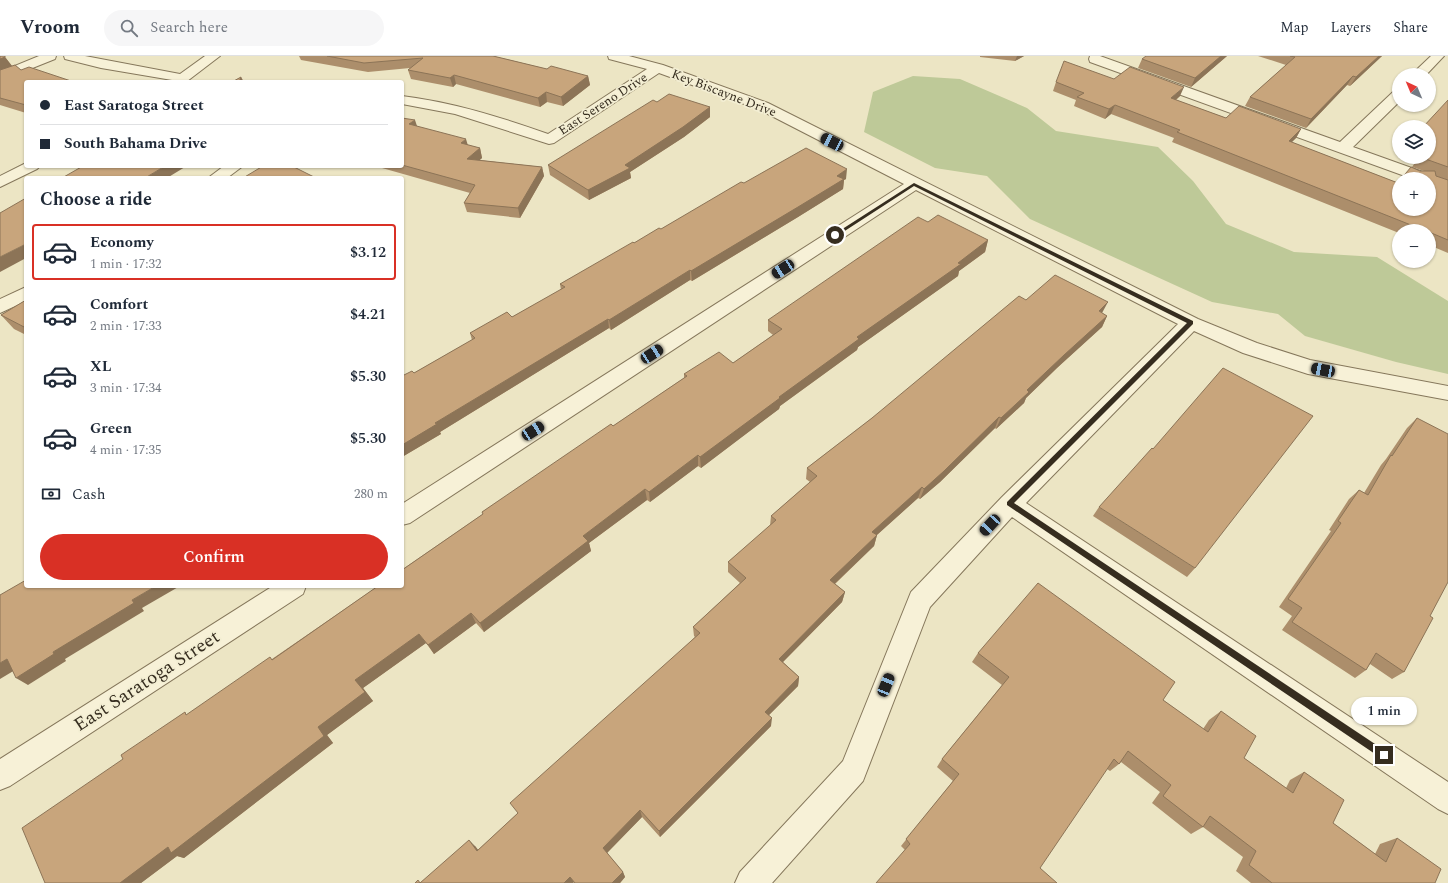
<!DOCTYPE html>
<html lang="en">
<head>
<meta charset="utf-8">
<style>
	body { margin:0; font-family:Spectral,serif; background:#f6f6f7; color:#1f2937; height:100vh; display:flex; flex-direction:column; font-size:15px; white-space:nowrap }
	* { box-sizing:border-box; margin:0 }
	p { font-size:13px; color:#747a83 }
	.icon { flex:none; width:22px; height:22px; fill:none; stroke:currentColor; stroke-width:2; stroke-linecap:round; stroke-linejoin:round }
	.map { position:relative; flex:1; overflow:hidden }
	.panel { position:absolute; left:24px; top:120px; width:380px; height:412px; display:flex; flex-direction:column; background:#fff; border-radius:4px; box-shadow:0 1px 3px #0004 }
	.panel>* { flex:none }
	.guide { position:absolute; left:24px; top:24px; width:380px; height:88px; border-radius:4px; box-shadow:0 1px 3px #0004; display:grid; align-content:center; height:88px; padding:0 16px; background:#fff }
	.needle { width:26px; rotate:316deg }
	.buttons { position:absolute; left:1392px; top:12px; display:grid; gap:8px }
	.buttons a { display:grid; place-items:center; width:44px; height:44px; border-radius:50%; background:#fff; box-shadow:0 1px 3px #0004; font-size:20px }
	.end { position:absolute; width:18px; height:18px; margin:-9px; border:5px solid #362d1f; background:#fff; box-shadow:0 0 0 2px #fff }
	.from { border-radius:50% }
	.bubble { position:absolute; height:28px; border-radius:14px; background:#fff; box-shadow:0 1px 3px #0004; font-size:13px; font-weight:600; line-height:28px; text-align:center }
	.car { position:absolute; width:12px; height:24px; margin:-12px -6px; border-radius:5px; box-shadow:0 0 3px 1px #0007; background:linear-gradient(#222 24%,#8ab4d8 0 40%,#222 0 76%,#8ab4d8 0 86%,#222 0) }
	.guide b { display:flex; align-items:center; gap:14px; height:38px; font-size:15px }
	.guide b+b { border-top:1px solid #e0e1e3 }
	.guide i { width:10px; height:10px; background:#1f2937 }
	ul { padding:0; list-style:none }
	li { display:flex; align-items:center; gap:12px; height:56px; margin:0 8px 6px; padding:0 8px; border:2px solid transparent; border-radius:4px }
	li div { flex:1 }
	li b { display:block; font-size:15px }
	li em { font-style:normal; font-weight:600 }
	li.on { border-color:#d93025 }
	li>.icon { width:36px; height:36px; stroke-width:1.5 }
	h2 { padding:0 16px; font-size:18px; line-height:48px }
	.pay { display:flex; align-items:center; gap:10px; height:44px; padding:0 16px; font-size:15px }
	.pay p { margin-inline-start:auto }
	.action { display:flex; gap:8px; margin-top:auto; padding:8px 16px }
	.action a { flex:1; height:46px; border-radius:24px; background:#d93025; color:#fff; font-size:16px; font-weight:600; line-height:46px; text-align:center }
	header { display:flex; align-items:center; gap:24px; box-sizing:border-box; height:56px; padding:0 20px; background:#fff; border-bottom:1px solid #e0e1e3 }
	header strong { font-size:19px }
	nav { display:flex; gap:22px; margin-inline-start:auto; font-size:14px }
	.search { width:280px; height:36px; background:#f6f6f7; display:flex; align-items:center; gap:10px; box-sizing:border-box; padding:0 14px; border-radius:22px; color:#747a83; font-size:15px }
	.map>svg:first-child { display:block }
	.green { fill:#bec998 }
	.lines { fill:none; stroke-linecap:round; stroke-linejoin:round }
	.minor-casing { stroke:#85775b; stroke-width:2 }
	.minor { fill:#f7f1d7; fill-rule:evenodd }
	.wall { fill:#ac8e6b }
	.shaded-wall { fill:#8c7457 }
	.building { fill:#c8a57c; stroke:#8c7457 }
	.route { fill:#362d1f }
	.labels { text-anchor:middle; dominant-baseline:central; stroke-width:3.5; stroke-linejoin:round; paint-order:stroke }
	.far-street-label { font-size:13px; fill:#362d1f; stroke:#f3eed3 }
	.near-street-label { font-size:19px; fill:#362d1f; stroke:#f3eed3 }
</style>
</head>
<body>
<header>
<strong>Vroom</strong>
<div class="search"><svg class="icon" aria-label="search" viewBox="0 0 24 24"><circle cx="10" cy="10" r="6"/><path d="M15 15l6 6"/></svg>Search here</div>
<nav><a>Map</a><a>Layers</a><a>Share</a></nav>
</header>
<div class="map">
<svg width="1448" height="827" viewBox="0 0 1448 827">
	<rect width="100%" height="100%" fill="#ece5c4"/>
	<path class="green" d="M 913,20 L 960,23 L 1027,52 L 1056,75 L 1158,91 L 1193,125 L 1226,168 L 1294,196 L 1377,201 L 1448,245 L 1448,318 L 1396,306 L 1305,280 L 1278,258 L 1212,246 L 1030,163 L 987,120 L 935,112 L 864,76 L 873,36 Z"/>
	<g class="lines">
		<g class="minor-casing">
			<path id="minor" d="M 39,0 L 56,0 L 55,3 L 0,25 L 0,16 Z
				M 64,0 L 85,0 L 180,18 L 205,0 L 220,0 L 186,26 L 170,26 L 172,24 L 101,12 L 65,3 Z
				M 608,0 L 629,0 L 663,9 L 768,47 L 1198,263 L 1257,287 L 1310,304 L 1448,330 L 1448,344 L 1308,318 L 1243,297 L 1194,275 L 1026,447 L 1448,726 L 1448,758 L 1438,753 L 1012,461 L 930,551 L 863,725 L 772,827 L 735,827 L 740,816 L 843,705 L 911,536 L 1002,441 L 1178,268 L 916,134 L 410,467 L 402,469 L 402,448 L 904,128 L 758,53 L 659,17 L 554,87 L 549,88 L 455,58 L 402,48 L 402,40 C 452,46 500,61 548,78 L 647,13 L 609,3 Z
				M 1090,0 L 1100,0 L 1340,86 L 1394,35 L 1399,34 L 1399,46 L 1353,91 L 1434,120 L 1436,123 L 1434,126 L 1429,127 L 1429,123 L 1413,123 L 1090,6 L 1089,3 Z
				M 1431,0 L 1444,0 L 1426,19 L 1411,19 Z
				M 26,107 L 26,110 L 40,110 L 37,113 L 0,131 L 0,120 Z
				M 224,110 L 243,110 L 227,122 L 208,122 Z
				M 26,231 L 26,245 L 0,257 L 0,243 Z
				M 273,530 L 306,530 L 303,538 L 10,730 L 0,734 L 0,703 Z"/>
		</g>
		<use href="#minor" class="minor"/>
	</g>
	<path class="wall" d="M 0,0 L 5,1 L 12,10 L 2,14 L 26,26 L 26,57 L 0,49 Z
		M 299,0 L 493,0 L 547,13 L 588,20 L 590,29 L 563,50 L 547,46 L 540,51 L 456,28 L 453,31 L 411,23 L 408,14 L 410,12 L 368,16 L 301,4 Z
		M 980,0 L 1024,0 L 1015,5 L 980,1 Z
		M 1227,0 L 1191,31 L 1138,12 L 1142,3 Z
		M 1258,0 L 1382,0 L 1350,30 L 1347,29 L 1306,72 L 1245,50 L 1250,41 L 1286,9 Z
		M 1114,23 L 1180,40 L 1176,44 L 1226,62 L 1301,73 L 1296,82 L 1291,86 L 1398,127 L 1420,115 L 1424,115 L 1412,111 L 1419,101 L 1429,101 L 1429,71 L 1448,44 L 1448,124 L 1436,119 L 1448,124 L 1448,197 L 1429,189 L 1429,175 L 1399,175 L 1399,177 L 1172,86 L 1174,82 L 1111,58 L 1105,63 L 1074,50 L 1076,44 L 1053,35 L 1056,26 Z
		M 657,46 L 710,51 L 710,61 L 684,81 L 630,116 L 631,122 L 589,144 L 550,119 L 548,109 Z
		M 402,62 L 417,70 L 468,89 L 480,92 L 482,102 L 479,104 L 542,111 L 544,120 L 520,162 L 467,156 L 464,147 L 470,137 L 375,110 L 402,110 Z
		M 846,123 L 844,124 L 843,133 L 798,161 L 692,225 L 690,224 L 611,274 L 609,272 L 440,376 L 441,378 L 402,401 L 402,320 L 414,317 L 472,284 L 470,277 L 512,261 L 561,234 L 560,228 L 634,187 L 661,173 L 744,127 Z
		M 928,166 L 988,184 L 985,196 L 959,215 L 958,220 L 858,291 L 857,294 L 780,350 L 779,353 L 701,412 L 698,410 L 650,446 L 647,444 L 589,487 L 591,495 L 484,576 L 476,567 L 434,598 L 426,587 L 363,632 L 373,645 L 327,679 L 333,687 L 184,802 L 177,800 L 141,827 L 45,827 L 188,658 L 272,603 L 483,458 L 482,456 L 613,370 L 684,322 L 684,318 L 733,307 L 773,279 L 768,275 L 768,264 Z
		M 26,244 L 26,279 L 14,273 L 1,259 Z
		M 1026,244 L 1102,257 L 1107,260 L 1102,271 L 1058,311 L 1026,342 L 1024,347 L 996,373 L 995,372 L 940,426 L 920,443 L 918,442 L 877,479 L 874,490 L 835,528 L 845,536 L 842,546 L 783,606 L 799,621 L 798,630 L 769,659 L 771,670 L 660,781 L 642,761 L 607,797 L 623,816 L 625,821 L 620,827 L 575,827 L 574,826 L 573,827 L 415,827 L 421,826 L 475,790 L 478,794 L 518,757 L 695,581 L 694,580 L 693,571 L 740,527 L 728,516 L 728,506 L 770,470 L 771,460 L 810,426 L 806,423 L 807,412 Z
		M 1417,362 L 1430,560 L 1404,616 L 1392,623 L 1370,608 L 1366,614 L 1355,622 L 1282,574 L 1292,560 L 1279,551 L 1331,475 L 1329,474 L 1349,443 L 1359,434 L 1364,437 L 1381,409 L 1386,403 L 1407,372 Z
		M 1099,451 L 1195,512 L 1187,521 L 1093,460 Z
		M 978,597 L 1163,644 L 1203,673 L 1209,664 L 1221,655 L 1244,702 L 1286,732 L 1290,724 L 1304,716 L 1333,767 L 1375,798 L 1380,788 L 1397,782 L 1435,827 L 1251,827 L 1236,815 L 1243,801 L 1203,771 L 1191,778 L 1152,747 L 1160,736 L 1121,706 L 1119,708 L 1110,715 L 1107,713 L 905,794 L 901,790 L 953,725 L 937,711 L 942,703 L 1002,629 L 972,606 Z"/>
	<path class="shaded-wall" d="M 1017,0 L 1024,0 L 1015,5 Z
		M 1221,0 L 1227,0 L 1191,31 L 1195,22 Z
		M 1379,0 L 1382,0 L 1350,30 L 1356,21 Z
		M 5,1 L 12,10 L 0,15 L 0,3 Z
		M 454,19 L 456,28 L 453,31 L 450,22 Z
		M 588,20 L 590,29 L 563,50 L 561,41 Z
		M 1353,20 L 1347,29 L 1306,72 L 1311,63 Z
		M 241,21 L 244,26 L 239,26 Z
		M 1184,31 L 1180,40 L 1167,51 L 1171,42 Z
		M 546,36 L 547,46 L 540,51 L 538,42 Z
		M 1115,49 L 1111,58 L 1105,63 L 1109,53 Z
		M 710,51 L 710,61 L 684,81 L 630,116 L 631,122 L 589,144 L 588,134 Z
		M 415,64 L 418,73 L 409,68 Z
		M 1301,73 L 1296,82 L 1283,95 L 1289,85 Z
		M 466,83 L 469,93 L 461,87 Z
		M 480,92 L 482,102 L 470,113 L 467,103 Z
		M 165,110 L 185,110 L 185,111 L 167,122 L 145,122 Z
		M 542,111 L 544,120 L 520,162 L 518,152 Z
		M 847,113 L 846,123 L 844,124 L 843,133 L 798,161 L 692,225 L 691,215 Z
		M 988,184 L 985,196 L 959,215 L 958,220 L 858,291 L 857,294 L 780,350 L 779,353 L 701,412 L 700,401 L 857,281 Z
		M 26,188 L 26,202 L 0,216 L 0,201 Z
		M 690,214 L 690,224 L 611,274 L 609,264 Z
		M 1108,246 L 1102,257 L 1099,255 Z
		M 1107,260 L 1102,271 L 1058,311 L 1026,342 L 1024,347 L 996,373 L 1001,362 L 1027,334 L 1064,299 Z
		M 608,263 L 609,272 L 440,376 L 441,378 L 402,401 L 402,389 L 435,367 Z
		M 999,361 L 995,372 L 940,426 L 920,443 L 924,433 Z
		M 698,399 L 698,410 L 650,446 L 649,436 Z
		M 922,431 L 918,442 L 869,486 L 872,476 Z
		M 645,433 L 647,444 L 589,487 L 591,495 L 484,576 L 480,567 L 583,480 Z
		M 877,479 L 874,490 L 828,534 L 830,524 Z
		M 156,530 L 180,530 L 142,552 L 144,555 L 65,603 L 66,605 L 28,629 L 16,622 L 53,596 L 132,544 Z
		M 845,536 L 842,546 L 777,612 L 779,603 Z
		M 471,557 L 476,567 L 434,598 L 428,589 Z
		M 419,578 L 426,587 L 363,632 L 373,645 L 327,679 L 333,687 L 184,802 L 177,800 L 141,827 L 120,827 L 355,624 Z
		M 7,603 L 20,611 L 0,623 L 0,607 Z
		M 799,621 L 798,630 L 764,664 L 765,656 Z
		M 772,662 L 771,670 L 660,781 L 659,775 Z
		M 640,754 L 642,761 L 606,798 L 603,792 Z
		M 469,784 L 475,790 L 483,800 L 477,795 Z
		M 623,816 L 625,821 L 620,827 L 612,827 Z
		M 570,821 L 574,826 L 573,827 L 564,827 Z"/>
	<path class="building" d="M 0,0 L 5,0 L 5,1 L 0,3 Z
		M 327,0 L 493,0 L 547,13 L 551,10 L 588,20 L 561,41 L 546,36 L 538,42 L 454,19 L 450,22 L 408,14 L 423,2 L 364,7 Z
		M 1146,0 L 1221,0 L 1195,22 L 1142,3 Z
		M 1290,0 L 1379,0 L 1356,21 L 1353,20 L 1311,63 L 1250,41 L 1295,1 Z
		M 1064,5 L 1114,23 L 1130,11 L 1184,31 L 1171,42 L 1226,62 L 1239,50 L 1301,73 L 1289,85 L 1398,127 L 1399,126 L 1399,153 L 1429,153 L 1429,123 L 1401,123 L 1411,111 L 1420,115 L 1435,115 L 1436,120 L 1448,124 L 1448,184 L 1429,176 L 1429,175 L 1426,175 L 1177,76 L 1180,74 L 1115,49 L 1109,53 L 1077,41 L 1084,37 L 1056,26 Z
		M 15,9 L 21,14 L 29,11 L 74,26 L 26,26 L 26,49 L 0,42 L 0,14 Z
		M 241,21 L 239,26 L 232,26 Z
		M 669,38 L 710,51 L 683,71 L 625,109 L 630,112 L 588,134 L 548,109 L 653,44 L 657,46 Z
		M 1448,44 L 1448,111 L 1420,101 L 1429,101 L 1429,89 L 1431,87 L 1429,86 L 1429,71 L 1423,71 Z
		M 402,62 L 415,64 L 409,68 L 466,83 L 461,87 L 480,92 L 467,103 L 542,111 L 518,152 L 464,147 L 475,129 L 402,109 Z
		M 806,92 L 847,113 L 837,120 L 844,123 L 798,151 L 691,215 L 690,214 L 609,264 L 608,263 L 435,367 L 437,368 L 402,389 L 402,320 L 412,315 L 414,317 L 475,282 L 470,277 L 507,256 L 512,261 L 565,231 L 560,228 L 633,186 L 634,187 L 659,172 L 661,173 L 741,126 L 744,127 Z
		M 83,110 L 165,110 L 145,122 L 62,122 Z
		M 263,110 L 292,110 L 316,122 L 243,122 Z
		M 26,142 L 26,188 L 0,201 L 0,157 Z
		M 938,159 L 988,184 L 958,207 L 961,208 L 857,281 L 859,283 L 779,341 L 780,342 L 700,401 L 698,399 L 649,436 L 645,433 L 583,480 L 588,485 L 480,567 L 471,557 L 428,589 L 419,578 L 355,624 L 365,636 L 318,671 L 324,680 L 171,797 L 168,791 L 120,827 L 45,827 L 22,772 L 123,703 L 121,699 L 185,656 L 186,659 L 270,601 L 272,604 L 378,530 L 402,530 L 402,514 L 483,458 L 482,456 L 611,368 L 613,370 L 687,320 L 684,318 L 719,296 L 733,307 L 782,273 L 768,264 L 918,161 L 928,166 Z
		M 1055,219 L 1108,246 L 1099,255 L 1107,260 L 1064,299 L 1027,334 L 1029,336 L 1001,362 L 999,361 L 944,415 L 924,433 L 922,431 L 872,476 L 877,479 L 830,524 L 845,536 L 779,603 L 799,621 L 765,656 L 772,662 L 659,775 L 640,754 L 603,792 L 623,816 L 612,827 L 575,827 L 570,821 L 564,827 L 420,827 L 469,784 L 477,795 L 518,757 L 510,747 L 700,577 L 693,571 L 746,522 L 728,506 L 776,464 L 771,460 L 817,420 L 807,412 L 872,362 L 1019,240 L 1026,244 Z
		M 26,244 L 26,272 L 1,259 Z
		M 1223,312 L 1313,360 L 1195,512 L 1099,451 L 1152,392 L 1153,393 Z
		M 1417,362 L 1448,378 L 1448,526 L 1430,560 L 1433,562 L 1404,616 L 1376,597 L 1366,614 L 1292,566 L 1302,552 L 1288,543 L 1341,467 L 1338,465 L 1359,434 L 1368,439 L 1391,399 L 1392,400 Z
		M 26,524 L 26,530 L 156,530 L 132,544 L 134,547 L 53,596 L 54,598 L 16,622 L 7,603 L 0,607 L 0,539 Z
		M 1038,527 L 1175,626 L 1163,644 L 1208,676 L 1221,655 L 1256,680 L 1244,702 L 1293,737 L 1304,716 L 1344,744 L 1333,767 L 1386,806 L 1397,782 L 1441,813 L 1435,827 L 1272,827 L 1249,809 L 1256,795 L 1210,760 L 1203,771 L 1163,740 L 1171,729 L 1128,695 L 1119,708 L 1114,703 L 1040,812 L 1057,827 L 876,827 L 910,788 L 906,783 L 959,718 L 942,703 L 1009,621 L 978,597 Z
		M 418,824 L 420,827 L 415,827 Z"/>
	<path class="route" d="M 914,127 L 1193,265 L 1193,268 L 1014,447 L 1387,696 L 1387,702 L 1381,702 L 1007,449 L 1007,446 L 1187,267 L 914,130 L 837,180 L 833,179 Z"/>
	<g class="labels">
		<g class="far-street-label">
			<text transform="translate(724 37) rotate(21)">Key Biscayne Drive</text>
			<text transform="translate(603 48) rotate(-33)">East Sereno Drive</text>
		</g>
		<g class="near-street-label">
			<text transform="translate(147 625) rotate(-33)">East Saratoga Street</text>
		</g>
	</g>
</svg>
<div class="buttons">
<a><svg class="needle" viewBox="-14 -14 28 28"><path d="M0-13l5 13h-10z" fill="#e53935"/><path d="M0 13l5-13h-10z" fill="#747a83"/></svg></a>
<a><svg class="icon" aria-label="layers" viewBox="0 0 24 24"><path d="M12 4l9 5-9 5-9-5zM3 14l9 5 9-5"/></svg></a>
<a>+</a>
<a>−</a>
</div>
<i class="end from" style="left:835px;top:179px"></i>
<i class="end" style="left:1384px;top:699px"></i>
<div class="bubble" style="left:1351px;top:641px;width:66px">1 min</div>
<i class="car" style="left:832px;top:86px;rotate:297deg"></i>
<i class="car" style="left:783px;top:213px;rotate:237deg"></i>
<i class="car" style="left:652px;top:298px;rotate:57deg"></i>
<i class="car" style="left:1323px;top:314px;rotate:281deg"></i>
<i class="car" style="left:533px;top:375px;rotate:57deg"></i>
<i class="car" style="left:990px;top:469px;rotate:223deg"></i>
<i class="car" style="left:886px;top:629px;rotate:22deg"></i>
<div class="guide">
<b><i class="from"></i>East Saratoga Street</b>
<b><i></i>South Bahama Drive</b>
</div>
<section class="panel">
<h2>Choose a ride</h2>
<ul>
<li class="on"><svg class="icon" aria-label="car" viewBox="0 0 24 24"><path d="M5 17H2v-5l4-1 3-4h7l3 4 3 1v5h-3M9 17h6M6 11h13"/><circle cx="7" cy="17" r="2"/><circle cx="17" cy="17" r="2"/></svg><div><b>Economy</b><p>1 min · 17:32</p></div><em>$3.12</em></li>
<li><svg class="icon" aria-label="car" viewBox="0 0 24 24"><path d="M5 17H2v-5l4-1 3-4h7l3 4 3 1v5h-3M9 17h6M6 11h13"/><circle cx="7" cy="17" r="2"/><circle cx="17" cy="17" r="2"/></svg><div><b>Comfort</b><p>2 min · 17:33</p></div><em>$4.21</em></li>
<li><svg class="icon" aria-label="car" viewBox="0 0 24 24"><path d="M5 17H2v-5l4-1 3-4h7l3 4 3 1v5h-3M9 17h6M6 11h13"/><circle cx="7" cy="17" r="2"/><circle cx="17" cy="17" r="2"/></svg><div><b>XL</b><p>3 min · 17:34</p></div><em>$5.30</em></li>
<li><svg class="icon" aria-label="car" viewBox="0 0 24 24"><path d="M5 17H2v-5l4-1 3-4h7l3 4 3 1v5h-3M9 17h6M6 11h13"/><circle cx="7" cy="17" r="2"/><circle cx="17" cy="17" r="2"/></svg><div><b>Green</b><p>4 min · 17:35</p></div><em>$5.30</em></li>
</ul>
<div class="pay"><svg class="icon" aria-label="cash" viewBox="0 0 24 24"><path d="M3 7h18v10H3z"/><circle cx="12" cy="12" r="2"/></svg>Cash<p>280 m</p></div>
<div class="action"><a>Confirm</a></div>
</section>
</div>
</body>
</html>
